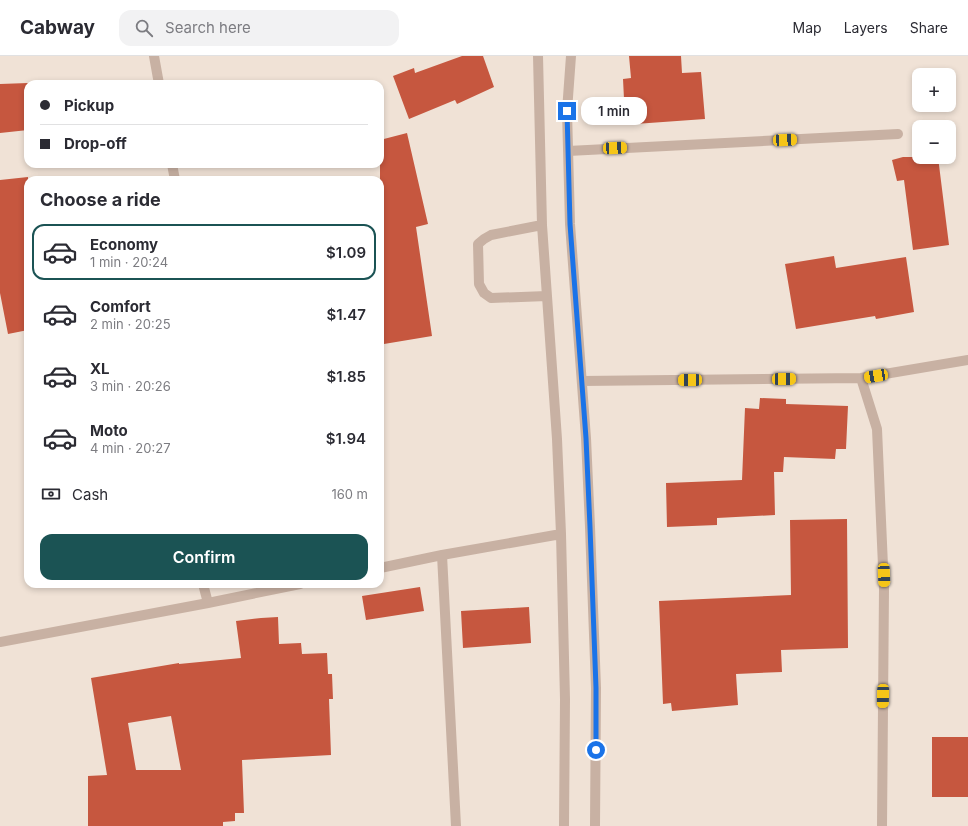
<!DOCTYPE html>
<html lang="en">
<head>
<meta charset="utf-8">
<style>
	body { margin:0; font-family:Inter,sans-serif; background:#f2f2f3; color:#2b2b33; height:100vh; display:flex; flex-direction:column; font-size:15px; white-space:nowrap }
	* { box-sizing:border-box; margin:0 }
	p { font-size:13px; color:#7c7c81 }
	.icon { flex:none; width:22px; height:22px; fill:none; stroke:currentColor; stroke-width:2; stroke-linecap:round; stroke-linejoin:round }
	.map { position:relative; flex:1; overflow:hidden }
	.drawer { position:absolute; left:24px; top:120px; width:360px; height:412px; display:flex; flex-direction:column; background:#fff; border-radius:12px; box-shadow:0 2px 6px #0003 }
	.drawer>* { flex:none }
	.banner { position:absolute; left:24px; top:24px; width:360px; height:88px; border-radius:12px; box-shadow:0 2px 6px #0003; display:grid; align-content:center; height:88px; padding:0 16px; background:#fff }
	.buttons { position:absolute; left:912px; top:12px; display:grid; gap:8px }
	.buttons a { display:grid; place-items:center; width:44px; height:44px; border-radius:8px; background:#fff; box-shadow:0 2px 6px #0003; font-size:20px }
	.end { position:absolute; width:18px; height:18px; margin:-9px; border:5px solid #1a73e8; background:#fff; box-shadow:0 0 0 2px #fff }
	.from { border-radius:50% }
	.bubble { position:absolute; height:28px; border-radius:12px; background:#fff; box-shadow:0 2px 6px #0003; font-size:13px; font-weight:600; line-height:28px; text-align:center }
	.car { position:absolute; width:12px; height:24px; margin:-12px -6px; border-radius:5px; box-shadow:0 0 3px 1px #0007; background:linear-gradient(#f5c518 24%,#345 0 40%,#f5c518 0 76%,#345 0 86%,#f5c518 0) }
	.banner b { display:flex; align-items:center; gap:14px; height:38px; font-size:15px }
	.banner b+b { border-top:1px solid #e1e1e2 }
	.banner i { width:10px; height:10px; background:#2b2b33 }
	ul { padding:0; list-style:none }
	li { display:flex; align-items:center; gap:12px; height:56px; margin:0 8px 6px; padding:0 8px; border:2px solid transparent; border-radius:12px }
	li div { flex:1 }
	li b { display:block; font-size:15px }
	li em { font-style:normal; font-weight:600 }
	li.selected { border-color:#1b5354 }
	li>.icon { width:36px; height:36px; stroke-width:1.5 }
	h2 { padding:0 16px; font-size:18px; line-height:48px }
	.pay { display:flex; align-items:center; gap:10px; height:44px; padding:0 16px; font-size:15px }
	.pay p { margin-inline-start:auto }
	.button { display:flex; gap:8px; margin-top:auto; padding:8px 16px }
	.button a { flex:1; height:46px; border-radius:12px; background:#1b5354; color:#fff; font-size:16px; font-weight:600; line-height:46px; text-align:center }
	header { display:flex; align-items:center; gap:24px; box-sizing:border-box; height:56px; padding:0 20px; background:#fff; border-bottom:1px solid #e1e1e2 }
	header strong { font-size:19px }
	nav { display:flex; gap:22px; margin-inline-start:auto; font-size:14px }
	.search { width:280px; height:36px; background:#f2f2f3; display:flex; align-items:center; gap:10px; box-sizing:border-box; padding:0 14px; border-radius:12px; color:#7c7c81; font-size:15px }
	.map>svg:first-child { display:block }
	.building { fill:#c6573f; fill-rule:evenodd }
	.lines { fill:none; stroke-linecap:round; stroke-linejoin:round }
	.minor { stroke:#c8b1a3; stroke-width:10 }
	.route { stroke:#1a73e8; stroke-width:5 }
</style>
</head>
<body>
<header>
<strong>Cabway</strong>
<div class="search"><svg class="icon" aria-label="search" viewBox="0 0 24 24"><circle cx="10" cy="10" r="6"/><path d="M15 15l6 6"/></svg>Search here</div>
<nav><a>Map</a><a>Layers</a><a>Share</a></nav>
</header>
<div class="map">
<svg width="968" height="770" viewBox="0 0 968 770">
	<rect width="100%" height="100%" fill="#f0e2d6"/>
	<path class="building" d="M 462,0 L 483,0 L 494,31 L 457,48 L 455,44 L 409,63 L 393,20 L 414,12 L 415,17 Z
		M 629,0 L 681,0 L 682,17 L 701,16 L 705,63 L 635,68 L 633,43 L 624,43 L 623,23 L 631,22 Z
		M 28,27 L 28,74 L 0,77 L 0,28 Z
		M 407,77 L 428,168 L 416,171 L 432,280 L 384,288 L 380,272 L 380,84 Z
		M 903,101 L 938,101 L 949,189 L 913,194 L 904,124 L 897,125 L 892,104 Z
		M 28,121 L 28,274 L 8,278 L 0,237 L 0,124 Z
		M 834,200 L 836,212 L 906,201 L 914,256 L 876,263 L 875,260 L 796,273 L 785,208 Z
		M 760,342 L 786,343 L 786,348 L 848,350 L 846,393 L 836,393 L 835,403 L 784,401 L 783,416 L 774,416 L 775,459 L 717,462 L 717,469 L 667,471 L 666,427 L 742,424 L 745,352 L 759,353 Z
		M 847,463 L 848,592 L 781,594 L 782,616 L 736,618 L 738,649 L 672,655 L 671,647 L 663,648 L 659,545 L 791,539 L 790,464 Z
		M 420,531 L 424,555 L 366,564 L 362,540 Z
		M 529,551 L 531,587 L 463,592 L 461,555 Z
		M 278,561 L 279,588 L 301,587 L 302,598 L 327,597 L 328,618 L 332,618 L 333,643 L 329,643 L 331,699 L 242,704 L 244,757 L 235,757 L 235,765 L 223,766 L 223,770 L 88,770 L 88,720 L 107,719 L 91,622 L 179,607 L 179,608 L 241,602 L 236,565 L 261,562 ZM 171,660 L 181,714 L 136,714 L 128,667 Z
		M 932,681 L 968,681 L 968,741 L 932,741 Z"/>
	<g class="lines">
		<path class="minor" d="M 154,0 L 159,28
			M 538,0 L 542,169 L 557,383 L 561,478 L 565,643 L 564,770
			M 571,0 L 567,55 L 570,168 L 586,382 L 590,471 L 596,632 L 595,770
			M 568,95 L 898,78
			M 172,108 L 175,124
			M 542,169 L 491,179 L 484,183 L 478,188 L 479,228 L 484,237 L 491,242 L 547,240
			M 861,322 L 877,373 L 884,533 L 882,770
			M 582,325 L 861,322 L 968,304
			M 442,499 L 456,770
			M 380,512 L 442,499 L 561,478
			M 203,528 L 208,547
			M 0,586 L 208,547 L 300,528"/>
	</g>
	<g class="lines">
		<path class="route" d="M 567,55 L 570,168 L 586,382 L 590,471 L 596,632 L 596,694"/>
	</g>
</svg>
<div class="buttons">
<a>+</a>
<a>−</a>
</div>
<i class="end from" style="left:596px;top:694px"></i>
<i class="end" style="left:567px;top:55px"></i>
<div class="bubble" style="left:581px;top:41px;width:66px">1 min</div>
<i class="car" style="left:785px;top:84px;rotate:87deg"></i>
<i class="car" style="left:615px;top:92px;rotate:87deg"></i>
<i class="car" style="left:876px;top:320px;rotate:260deg"></i>
<i class="car" style="left:784px;top:323px;rotate:89deg"></i>
<i class="car" style="left:690px;top:324px;rotate:269deg"></i>
<i class="car" style="left:884px;top:519px;rotate:178deg"></i>
<i class="car" style="left:883px;top:640px;rotate:181deg"></i>
<div class="banner">
<b><i class="from"></i>Pickup</b>
<b><i></i>Drop-off</b>
</div>
<section class="drawer">
<h2>Choose a ride</h2>
<ul>
<li class="selected"><svg class="icon" aria-label="car" viewBox="0 0 24 24"><path d="M5 17H2v-5l4-1 3-4h7l3 4 3 1v5h-3M9 17h6M6 11h13"/><circle cx="7" cy="17" r="2"/><circle cx="17" cy="17" r="2"/></svg><div><b>Economy</b><p>1 min · 20:24</p></div><em>$1.09</em></li>
<li><svg class="icon" aria-label="car" viewBox="0 0 24 24"><path d="M5 17H2v-5l4-1 3-4h7l3 4 3 1v5h-3M9 17h6M6 11h13"/><circle cx="7" cy="17" r="2"/><circle cx="17" cy="17" r="2"/></svg><div><b>Comfort</b><p>2 min · 20:25</p></div><em>$1.47</em></li>
<li><svg class="icon" aria-label="car" viewBox="0 0 24 24"><path d="M5 17H2v-5l4-1 3-4h7l3 4 3 1v5h-3M9 17h6M6 11h13"/><circle cx="7" cy="17" r="2"/><circle cx="17" cy="17" r="2"/></svg><div><b>XL</b><p>3 min · 20:26</p></div><em>$1.85</em></li>
<li><svg class="icon" aria-label="car" viewBox="0 0 24 24"><path d="M5 17H2v-5l4-1 3-4h7l3 4 3 1v5h-3M9 17h6M6 11h13"/><circle cx="7" cy="17" r="2"/><circle cx="17" cy="17" r="2"/></svg><div><b>Moto</b><p>4 min · 20:27</p></div><em>$1.94</em></li>
</ul>
<div class="pay"><svg class="icon" aria-label="cash" viewBox="0 0 24 24"><path d="M3 7h18v10H3z"/><circle cx="12" cy="12" r="2"/></svg>Cash<p>160 m</p></div>
<div class="button"><a>Confirm</a></div>
</section>
</div>
</body>
</html>
